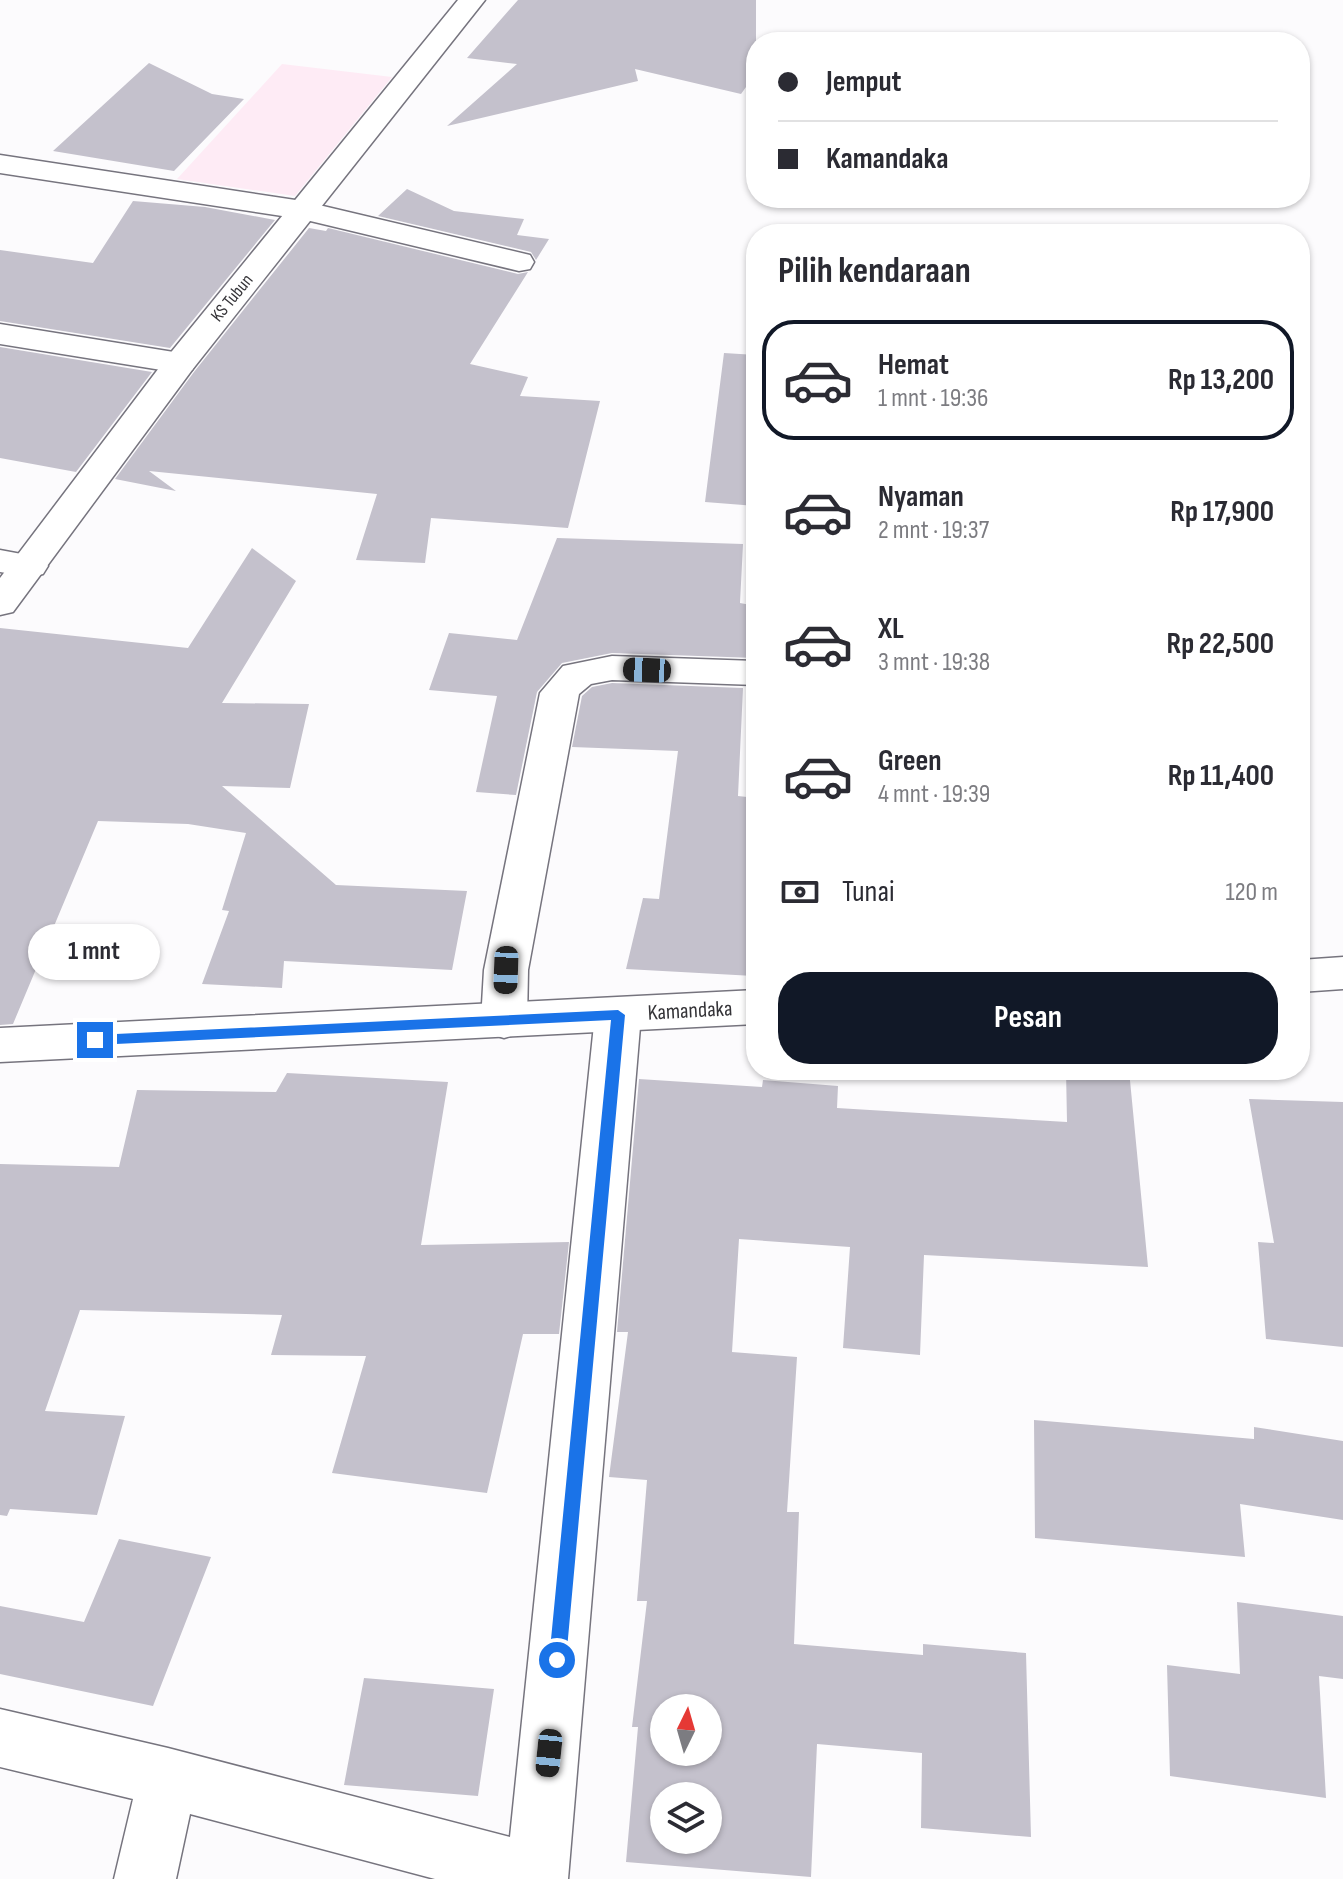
<!DOCTYPE html>
<html lang="id">
<head>
<meta charset="utf-8">
<style>
	body { margin:0; font-family:"Sofia Sans Condensed",sans-serif; background:#f7f7f7; color:#2b2b33; height:100vh; display:flex; flex-direction:column; font-size:30px; white-space:nowrap }
	* { box-sizing:border-box; margin:0 }
	p { font-size:26px; color:#7c7c81 }
	.icon { flex:none; width:44px; height:44px; fill:none; stroke:currentColor; stroke-width:2; stroke-linecap:round; stroke-linejoin:round }
	.map { position:relative; flex:1; overflow:hidden }
	.sheet { position:absolute; left:746px; top:224px; width:564px; height:856px; display:flex; flex-direction:column; background:#fff; border-radius:32px; box-shadow:0 2px 6px #0004 }
	.sheet>* { flex:none }
	.top-card { position:absolute; left:746px; top:32px; width:564px; height:176px; border-radius:32px; box-shadow:0 2px 6px #0004; display:grid; align-content:center; height:176px; padding:0 32px; background:#fff }
	.needle { width:52px; rotate:5deg }
	.fabs { position:absolute; left:650px; top:1694px; display:grid; gap:16px }
	.fabs a { display:grid; place-items:center; width:72px; height:72px; border-radius:50%; background:#fff; box-shadow:0 2px 6px #0004; font-size:40px }
	.end { position:absolute; width:36px; height:36px; margin:-18px; border:10px solid #1a73e8; background:#fff; box-shadow:0 0 0 4px #fff }
	.from { border-radius:50% }
	.bubble { position:absolute; height:56px; border-radius:28px; background:#fff; box-shadow:0 2px 6px #0004; font-size:26px; font-weight:700; line-height:56px; text-align:center }
	.car { position:absolute; width:24px; height:48px; margin:-24px -12px; border-radius:10px; box-shadow:0 0 6px 2px #0007; background:linear-gradient(#222 24%,#8ab4d8 0 40%,#222 0 76%,#8ab4d8 0 86%,#222 0) }
	.top-card b { display:flex; align-items:center; gap:28px; height:76px; font-size:30px }
	.top-card b+b { border-top:2px solid #e1e1e2 }
	.top-card i { width:20px; height:20px; background:#2b2b33 }
	ul { padding:0; list-style:none }
	li { display:flex; align-items:center; gap:24px; height:120px; margin:0 16px 12px; padding:0 16px; border:4px solid transparent; border-radius:32px }
	li div { flex:1 }
	li b { display:block; font-size:30px }
	li em { font-style:normal; font-weight:700 }
	li.selected { border-color:#111827 }
	li>.icon { width:72px; height:72px; stroke-width:1.5 }
	h2 { padding:0 32px; font-size:36px; line-height:96px }
	.pay { display:flex; align-items:center; gap:20px; height:88px; padding:0 32px; font-size:30px }
	.pay p { margin-inline-start:auto }
	.primary-button { display:flex; gap:16px; margin-top:auto; padding:16px 32px }
	.primary-button a { flex:1; height:92px; border-radius:32px; background:#111827; color:#fff; font-size:32px; font-weight:700; line-height:92px; text-align:center }
	.map>svg:first-child { display:block }
	.commercial { fill:#feebf5 }
	.building { fill:#c4c1cc; fill-rule:evenodd }
	.lines { fill:none; stroke-linecap:round; stroke-linejoin:round }
	.street-casing { stroke:#76747e; stroke-width:3 }
	.secondary-casing { stroke:#76747e; stroke-width:3 }
	.street { fill:#fff; fill-rule:evenodd }
	.secondary { fill:#fff; fill-rule:evenodd }
	.route { fill:#1a73e8 }
	.labels { text-anchor:middle; dominant-baseline:central; stroke-width:8; stroke-linejoin:round; paint-order:stroke }
	.far-street-label { font-size:18px; fill:#353438; stroke:#fff }
	.street-label { font-size:22px; fill:#353438; stroke:#fff }
</style>
</head>
<body>
<div class="map">
<svg width="1343" height="1879" viewBox="0 0 1343 1879">
	<rect width="100%" height="100%" fill="#fcfbfd"/>
	<path class="commercial" d="M 282,64 L 392,77 L 295,196 L 177,179 Z"/>
	<path class="building" d="M 518,0 L 756,0 L 756,73 L 741,94 L 635,69 L 638,81 L 447,126 L 517,64 L 467,58 Z
		M 149,63 L 212,94 L 244,99 L 174,171 L 53,151 Z
		M 407,189 L 454,211 L 524,219 L 517,235 L 549,239 L 536,260 L 531,252 L 378,216 Z
		M 133,201 L 205,207 L 275,220 L 170,348 L 0,321 L 0,250 L 93,263 Z
		M 309,228 L 326,231 L 328,228 L 518,274 L 528,272 L 470,364 L 528,377 L 520,396 L 600,401 L 568,528 L 431,518 L 425,563 L 356,560 L 377,494 L 149,471 L 176,491 L 115,479 L 194,372 Z
		M 0,347 L 152,372 L 76,472 L 0,458 Z
		M 724,353 L 756,355 L 756,506 L 705,502 Z
		M 557,538 L 743,544 L 740,603 L 756,606 L 756,658 L 612,653 L 562,663 L 537,692 L 516,795 L 476,792 L 497,696 L 429,690 L 449,633 L 517,640 Z
		M 252,548 L 296,581 L 222,703 L 309,704 L 290,788 L 222,786 L 336,885 L 467,891 L 452,970 L 284,961 L 282,988 L 202,984 L 229,911 L 222,910 L 246,833 L 188,824 L 98,821 L 13,1024 L 0,1025 L 0,628 L 188,648 Z
		M 612,683 L 743,688 L 738,796 L 756,798 L 754,976 L 626,969 L 643,898 L 659,899 L 678,751 L 572,747 L 582,696 L 592,687 Z
		M 1066,1070 L 1129,1070 L 1148,1267 L 924,1255 L 920,1355 L 843,1348 L 850,1247 L 739,1239 L 732,1352 L 797,1357 L 787,1512 L 799,1512 L 794,1644 L 923,1655 L 923,1644 L 1026,1653 L 1031,1837 L 921,1828 L 922,1753 L 817,1744 L 811,1877 L 626,1862 L 638,1727 L 632,1727 L 647,1601 L 637,1601 L 647,1480 L 609,1477 L 628,1332 L 617,1332 L 639,1079 L 762,1087 L 763,1080 L 838,1086 L 837,1108 L 1067,1122 ZM 664,1708 L 708,1708 L 708,1752 L 664,1752 ZM 664,1796 L 708,1796 L 708,1840 L 664,1840 Z
		M 287,1073 L 448,1082 L 421,1245 L 569,1242 L 559,1334 L 523,1334 L 487,1493 L 332,1473 L 366,1356 L 271,1355 L 282,1315 L 80,1310 L 45,1411 L 125,1416 L 97,1515 L 10,1509 L 7,1516 L 0,1515 L 0,1164 L 119,1167 L 137,1090 L 276,1092 Z
		M 1249,1099 L 1343,1102 L 1343,1347 L 1266,1339 L 1258,1242 L 1274,1243 Z
		M 1034,1420 L 1254,1439 L 1254,1427 L 1343,1441 L 1343,1520 L 1240,1504 L 1245,1557 L 1035,1538 Z
		M 119,1539 L 211,1557 L 153,1706 L 0,1674 L 0,1606 L 84,1622 Z
		M 1237,1602 L 1343,1616 L 1343,1679 L 1319,1676 L 1326,1798 L 1170,1776 L 1167,1665 L 1240,1674 Z
		M 364,1678 L 494,1689 L 478,1796 L 344,1785 Z"/>
	<g class="lines">
		<g class="street-casing">
			<path id="street" d="M 0,155 L 302,201 L 530,255 L 534,262 L 530,269 L 519,271 L 302,219 L 0,173 Z
				M 0,324 L 180,353 L 192,356 L 196,363 L 192,370 L 180,373 L 0,344 Z
				M 0,550 L 43,558 L 48,566 L 43,574 L 30,577 L 0,572 Z
				M 612,656 L 756,661 L 756,685 L 612,680 L 591,684 L 579,694 L 528,970 L 527,1021 L 520,1033 L 504,1038 L 488,1033 L 481,1021 L 484,970 L 540,693 L 563,666 Z
				M 618,998 L 634,1003 L 641,1015 L 568,1879 L 435,1879 L 190,1814 L 176,1879 L 114,1879 L 133,1799 L 0,1767 L 0,1709 L 168,1748 L 510,1837 L 595,1015 L 602,1003 Z"/>
		</g>
		<g class="secondary-casing">
			<path id="secondary" d="M 458,0 L 485,0 L 192,370 L 13,612 L 0,615 L 0,578 L 168,356 Z
				M 1343,957 L 1343,989 L 1300,992 L 1300,960 Z
				M 756,990 L 756,1024 L 0,1062 L 0,1028 Z"/>
		</g>
		<use href="#street" class="street"/>
		<use href="#secondary" class="secondary"/>
	</g>
	<path class="route" d="M 618,1010 L 625,1015 L 566,1660 L 563,1666 L 557,1669 L 551,1666 L 549,1660 L 611,1020 L 95,1045 L 88,1040 L 95,1035 Z"/>
	<g class="labels">
		<g class="far-street-label">
			<text transform="translate(232 298) rotate(-51)">KS Tubun</text>
		</g>
		<g class="street-label">
			<text transform="translate(690 1011) rotate(-3)">Kamandaka</text>
		</g>
	</g>
</svg>
<div class="fabs">
<a><svg class="needle" viewBox="-14 -14 28 28"><path d="M0-13l5 13h-10z" fill="#e53935"/><path d="M0 13l5-13h-10z" fill="#7c7c81"/></svg></a>
<a><svg class="icon" aria-label="layers" viewBox="0 0 24 24"><path d="M12 4l9 5-9 5-9-5zM3 14l9 5 9-5"/></svg></a>
</div>
<i class="end from" style="left:557px;top:1660px"></i>
<i class="end" style="left:95px;top:1040px"></i>
<div class="bubble" style="left:28px;top:924px;width:132px">1 mnt</div>
<i class="car" style="left:647px;top:670px;rotate:272deg"></i>
<i class="car" style="left:506px;top:970px;rotate:182deg"></i>
<i class="car" style="left:549px;top:1753px;rotate:186deg"></i>
<div class="top-card">
<b><i class="from"></i>Jemput</b>
<b><i></i>Kamandaka</b>
</div>
<section class="sheet">
<h2>Pilih kendaraan</h2>
<ul>
<li class="selected"><svg class="icon" aria-label="car" viewBox="0 0 24 24"><path d="M5 17H2v-5l4-1 3-4h7l3 4 3 1v5h-3M9 17h6M6 11h13"/><circle cx="7" cy="17" r="2"/><circle cx="17" cy="17" r="2"/></svg><div><b>Hemat</b><p>1 mnt · 19:36</p></div><em>Rp 13,200</em></li>
<li><svg class="icon" aria-label="car" viewBox="0 0 24 24"><path d="M5 17H2v-5l4-1 3-4h7l3 4 3 1v5h-3M9 17h6M6 11h13"/><circle cx="7" cy="17" r="2"/><circle cx="17" cy="17" r="2"/></svg><div><b>Nyaman</b><p>2 mnt · 19:37</p></div><em>Rp 17,900</em></li>
<li><svg class="icon" aria-label="car" viewBox="0 0 24 24"><path d="M5 17H2v-5l4-1 3-4h7l3 4 3 1v5h-3M9 17h6M6 11h13"/><circle cx="7" cy="17" r="2"/><circle cx="17" cy="17" r="2"/></svg><div><b>XL</b><p>3 mnt · 19:38</p></div><em>Rp 22,500</em></li>
<li><svg class="icon" aria-label="car" viewBox="0 0 24 24"><path d="M5 17H2v-5l4-1 3-4h7l3 4 3 1v5h-3M9 17h6M6 11h13"/><circle cx="7" cy="17" r="2"/><circle cx="17" cy="17" r="2"/></svg><div><b>Green</b><p>4 mnt · 19:39</p></div><em>Rp 11,400</em></li>
</ul>
<div class="pay"><svg class="icon" aria-label="cash" viewBox="0 0 24 24"><path d="M3 7h18v10H3z"/><circle cx="12" cy="12" r="2"/></svg>Tunai<p>120 m</p></div>
<div class="primary-button"><a>Pesan</a></div>
</section>
</div>
</body>
</html>
